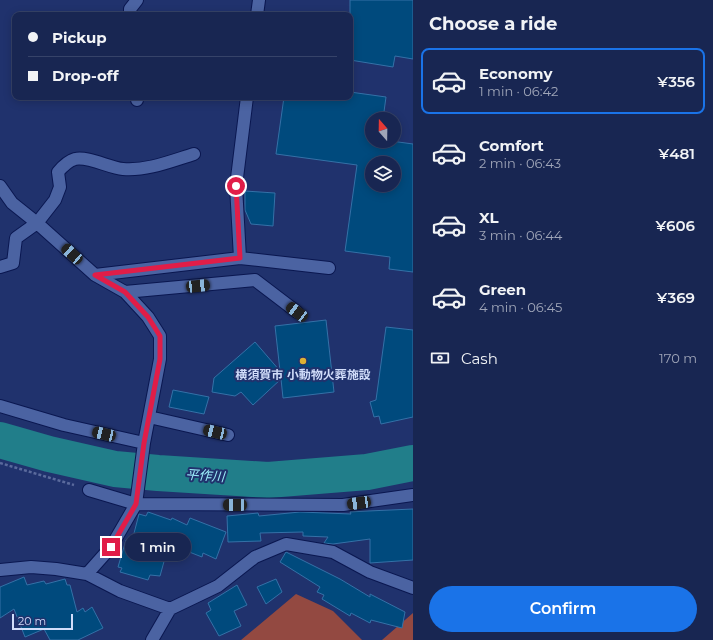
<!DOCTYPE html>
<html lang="en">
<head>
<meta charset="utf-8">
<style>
	body { margin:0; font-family:Montserrat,"Noto Sans JP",sans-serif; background:#212e59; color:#f1f3f6; height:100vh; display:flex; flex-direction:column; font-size:15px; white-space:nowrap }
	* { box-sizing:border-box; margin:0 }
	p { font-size:13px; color:#9fa5b8 }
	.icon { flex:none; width:22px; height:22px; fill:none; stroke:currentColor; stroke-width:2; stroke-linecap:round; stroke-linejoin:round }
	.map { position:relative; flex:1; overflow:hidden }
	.panel { display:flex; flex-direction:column; background:#182652; width:300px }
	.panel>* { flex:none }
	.hud { position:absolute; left:12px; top:12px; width:341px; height:88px; border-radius:8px; box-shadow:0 2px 10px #0003,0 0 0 1px #364369; display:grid; align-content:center; height:88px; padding:0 16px; background:#182652 }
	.needle { width:26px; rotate:340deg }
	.fabs { position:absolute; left:365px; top:112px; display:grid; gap:8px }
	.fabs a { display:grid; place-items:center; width:36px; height:36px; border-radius:50%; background:#182652; box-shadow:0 2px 10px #0003,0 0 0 1px #364369; font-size:20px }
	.scale { position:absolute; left:12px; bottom:10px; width:61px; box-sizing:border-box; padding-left:4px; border:2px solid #d1ddfa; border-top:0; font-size:11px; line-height:14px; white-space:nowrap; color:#d1ddfa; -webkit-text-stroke:3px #20326d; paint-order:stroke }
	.end { position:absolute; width:18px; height:18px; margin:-9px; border:5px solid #e11d48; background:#fff; box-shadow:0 0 0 2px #fff }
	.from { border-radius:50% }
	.bubble { position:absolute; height:28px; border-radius:14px; background:#182652; box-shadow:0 2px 10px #0003,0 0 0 1px #364369; font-size:13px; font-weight:600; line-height:28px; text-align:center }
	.car { position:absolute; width:12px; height:24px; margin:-12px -6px; border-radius:5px; box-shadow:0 0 3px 1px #0007; background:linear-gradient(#222 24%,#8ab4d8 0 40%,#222 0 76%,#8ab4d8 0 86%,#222 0) }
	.hud b { display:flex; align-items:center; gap:14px; height:38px; font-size:15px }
	.hud b+b { border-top:1px solid #364369 }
	.hud i { width:10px; height:10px; background:#f1f3f6 }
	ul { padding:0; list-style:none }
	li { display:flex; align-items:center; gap:12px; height:66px; margin:0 8px 6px; padding:0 8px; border:2px solid transparent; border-radius:8px }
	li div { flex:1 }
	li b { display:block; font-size:15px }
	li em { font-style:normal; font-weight:600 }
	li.active { border-color:#1a73e8 }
	li>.icon { width:36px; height:36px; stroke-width:1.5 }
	h2 { padding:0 16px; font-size:18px; line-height:48px }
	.pay { display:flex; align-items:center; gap:10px; height:44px; padding:0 16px; font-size:15px }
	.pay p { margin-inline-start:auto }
	.cta { display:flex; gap:8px; margin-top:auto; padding:8px 16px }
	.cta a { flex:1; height:46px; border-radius:24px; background:#1a73e8; color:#fff; font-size:16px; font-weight:600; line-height:46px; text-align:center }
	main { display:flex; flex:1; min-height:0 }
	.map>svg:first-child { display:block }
	.green { fill:#934941 }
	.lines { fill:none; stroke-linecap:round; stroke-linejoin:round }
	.river { stroke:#217e8a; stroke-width:36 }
	.building { fill:#004a7d; stroke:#3471a7; fill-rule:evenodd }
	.minor-casing { stroke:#0a1750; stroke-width:14 }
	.path { stroke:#5a6a9c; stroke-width:2.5; stroke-dasharray:3 2; stroke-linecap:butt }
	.minor { stroke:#4b63a2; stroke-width:12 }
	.route { stroke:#e11d48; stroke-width:5 }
	.poi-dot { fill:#deb133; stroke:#20326d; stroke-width:1.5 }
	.labels { text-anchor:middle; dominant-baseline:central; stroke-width:4; stroke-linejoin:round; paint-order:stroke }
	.poi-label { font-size:12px; font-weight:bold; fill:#d1ddfa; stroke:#20326d }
	.water-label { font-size:13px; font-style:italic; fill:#9ceefa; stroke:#20326d }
</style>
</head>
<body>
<main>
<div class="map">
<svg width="413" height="640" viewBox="0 0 413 640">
	<rect width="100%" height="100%" fill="#20326d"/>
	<path class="green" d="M 296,594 L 333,611 L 362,640 L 241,640 Z
		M 413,613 L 413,640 L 382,640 Z"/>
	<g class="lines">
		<path class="river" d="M 0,440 L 49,454 L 115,469 L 158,473 L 268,480 L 367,472 L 413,463"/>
	</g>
	<path class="building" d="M 350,0 L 413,0 L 413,59 L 395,56 L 393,67 L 350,60 Z
		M 350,92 L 386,97 L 383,119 L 372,119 L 372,141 L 391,141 L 413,144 L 413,272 L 389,269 L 390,257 L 345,251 L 357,165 L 276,154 L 284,97 L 350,97 ZM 372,163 L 394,163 L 394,185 L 372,185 Z
		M 245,191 L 275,193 L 273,226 L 251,224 L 245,210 Z
		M 326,320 L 334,392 L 283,398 L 281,379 L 253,405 L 241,392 L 235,396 L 212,392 L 214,378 L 255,342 L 280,371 L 275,326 Z
		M 386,327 L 413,330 L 413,417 L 381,424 L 379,416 L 374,417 L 370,402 L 376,400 Z
		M 173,390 L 209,397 L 204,414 L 169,407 Z
		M 413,509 L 413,560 L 370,563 L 370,539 L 333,544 L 324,543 L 328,537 L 303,536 L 303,532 L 260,533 L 261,541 L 228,542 L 227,516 L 258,513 L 259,516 L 300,512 L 351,514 L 350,512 L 368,511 Z
		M 148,512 L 171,520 L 172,518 L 187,525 L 190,518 L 226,532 L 216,559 L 203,553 L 202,557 L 174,546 L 173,549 L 168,547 L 160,576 L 150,575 L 148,580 L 120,572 L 122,568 L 118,567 L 126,540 L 132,541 L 139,514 L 146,516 Z
		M 286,552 L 340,579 L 370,597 L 370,594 L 405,612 L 402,628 L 371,620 L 370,623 L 351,613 L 350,616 L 322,599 L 324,595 L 317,592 L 320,587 L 280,562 Z
		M 24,577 L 27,585 L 44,581 L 46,584 L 65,579 L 67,585 L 70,585 L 77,612 L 83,608 L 85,612 L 92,607 L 103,628 L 78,640 L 50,640 L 44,629 L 25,637 L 14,609 L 0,618 L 0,587 Z
		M 276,579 L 282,592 L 266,604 L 257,587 Z
		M 237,585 L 247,605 L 234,611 L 241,626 L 219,636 L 206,613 L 211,610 L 208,603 Z"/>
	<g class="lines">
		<g class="minor-casing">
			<path id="minor" d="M 130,15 L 130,9 L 137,0
				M 257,15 L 259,0
				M 137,97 L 137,100
				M 0,186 L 12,203 L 37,223 L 95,275 L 125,292 L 148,317 L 160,336 L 160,359 L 144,443 L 136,504 L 111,547 L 87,574
				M 240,258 L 236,186 L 247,97
				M 0,267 L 13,263 L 16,238 L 37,223 L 55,200 L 60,187 L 58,172 C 63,166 68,161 75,159 C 88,156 110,168 123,169 C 147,171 171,161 194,154
				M 95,275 L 240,258 L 329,268
				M 125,292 L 255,280 L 297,312
				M 0,406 L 64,425 L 144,443
				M 149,417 L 228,435
				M 89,490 L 136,504 L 343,505 L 413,495
				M 0,570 L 31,567 L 56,569 L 87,574 L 120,591 L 170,609
				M 152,640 L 170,609 L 218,586 L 255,557 L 286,544 L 333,552 L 370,572 L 413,588"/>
		</g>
		<path class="path" d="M 0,463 L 74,485"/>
		<use href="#minor" class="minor"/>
	</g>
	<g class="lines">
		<path class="route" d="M 111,547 L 136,504 L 144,443 L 160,359 L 160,336 L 148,317 L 125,292 L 95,275 L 240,258 L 236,186"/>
	</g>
	<circle class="poi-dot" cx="303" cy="361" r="4"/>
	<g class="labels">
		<g class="poi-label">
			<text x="303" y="374">横須賀市 小動物火葬施設</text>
		</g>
		<g class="water-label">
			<text transform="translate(205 475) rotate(4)">平作川</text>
		</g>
	</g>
</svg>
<div class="fabs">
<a><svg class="needle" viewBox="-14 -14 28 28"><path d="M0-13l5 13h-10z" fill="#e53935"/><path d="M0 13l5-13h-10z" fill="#9fa5b8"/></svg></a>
<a><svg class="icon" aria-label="layers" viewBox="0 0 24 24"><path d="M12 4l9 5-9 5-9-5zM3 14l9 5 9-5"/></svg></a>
</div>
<div class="scale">20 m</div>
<i class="end from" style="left:236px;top:186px"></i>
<i class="end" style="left:111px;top:547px"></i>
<div class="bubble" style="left:125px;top:533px;width:66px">1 min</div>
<i class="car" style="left:72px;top:254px;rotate:312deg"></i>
<i class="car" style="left:198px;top:286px;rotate:84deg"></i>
<i class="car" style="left:297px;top:312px;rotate:307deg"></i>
<i class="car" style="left:215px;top:432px;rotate:283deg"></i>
<i class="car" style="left:104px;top:434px;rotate:283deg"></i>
<i class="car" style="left:359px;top:503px;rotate:262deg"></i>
<i class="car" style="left:235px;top:505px;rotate:270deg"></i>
<div class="hud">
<b><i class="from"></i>Pickup</b>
<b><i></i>Drop-off</b>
</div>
</div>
<section class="panel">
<h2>Choose a ride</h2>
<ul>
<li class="active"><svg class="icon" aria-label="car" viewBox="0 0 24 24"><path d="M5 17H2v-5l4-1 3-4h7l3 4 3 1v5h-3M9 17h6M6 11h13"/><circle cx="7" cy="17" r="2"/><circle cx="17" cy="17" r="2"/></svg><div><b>Economy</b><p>1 min · 06:42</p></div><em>¥356</em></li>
<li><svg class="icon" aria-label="car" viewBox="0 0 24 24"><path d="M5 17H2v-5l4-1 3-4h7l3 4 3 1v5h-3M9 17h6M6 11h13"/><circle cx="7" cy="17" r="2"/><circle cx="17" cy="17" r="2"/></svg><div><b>Comfort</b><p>2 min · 06:43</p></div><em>¥481</em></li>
<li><svg class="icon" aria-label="car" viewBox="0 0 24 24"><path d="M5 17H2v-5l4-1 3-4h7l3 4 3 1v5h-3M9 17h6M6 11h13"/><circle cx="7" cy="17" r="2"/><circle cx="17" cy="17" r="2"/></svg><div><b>XL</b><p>3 min · 06:44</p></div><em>¥606</em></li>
<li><svg class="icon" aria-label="car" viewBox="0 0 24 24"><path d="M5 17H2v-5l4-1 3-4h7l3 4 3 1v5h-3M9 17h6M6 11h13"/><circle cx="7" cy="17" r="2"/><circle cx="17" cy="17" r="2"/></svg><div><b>Green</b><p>4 min · 06:45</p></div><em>¥369</em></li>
</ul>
<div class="pay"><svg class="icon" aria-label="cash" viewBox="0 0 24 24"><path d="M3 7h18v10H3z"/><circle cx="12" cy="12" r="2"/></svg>Cash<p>170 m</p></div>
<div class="cta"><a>Confirm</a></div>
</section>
</main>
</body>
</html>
